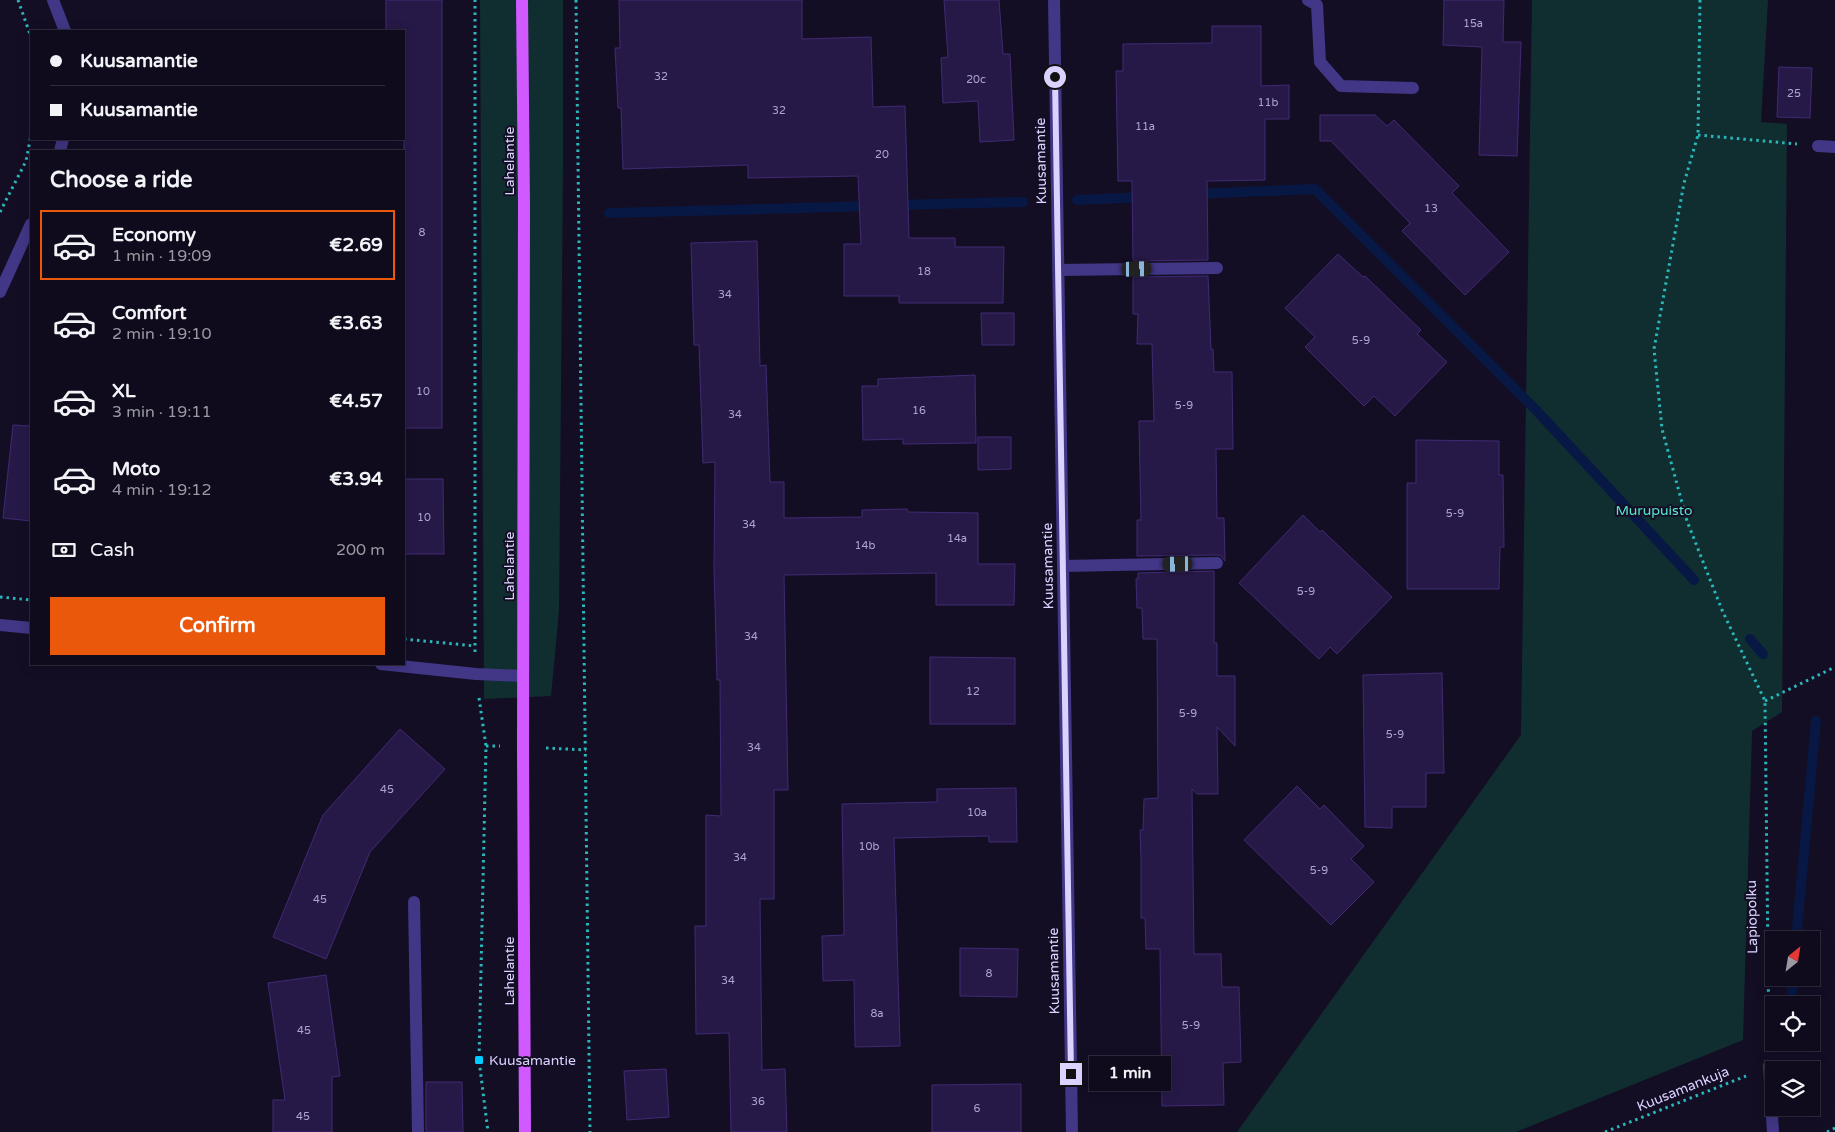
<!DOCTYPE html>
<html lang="en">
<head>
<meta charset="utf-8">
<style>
	body { margin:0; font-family:"Varela Round",sans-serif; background:#181325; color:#f1f3f6; height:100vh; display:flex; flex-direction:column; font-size:19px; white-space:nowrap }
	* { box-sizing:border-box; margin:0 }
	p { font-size:16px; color:#9b9aa3 }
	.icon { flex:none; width:28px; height:28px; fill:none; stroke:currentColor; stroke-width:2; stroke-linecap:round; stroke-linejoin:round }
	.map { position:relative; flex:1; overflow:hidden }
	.details { position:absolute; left:30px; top:150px; width:375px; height:515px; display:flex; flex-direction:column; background:#0f0a1c; border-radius:0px; box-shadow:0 2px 12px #0003,0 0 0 1px #2f2b3b }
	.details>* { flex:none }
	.guide { position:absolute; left:30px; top:30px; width:375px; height:110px; border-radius:0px; box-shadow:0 2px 12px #0003,0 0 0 1px #2f2b3b; display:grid; align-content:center; height:110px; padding:0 20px; background:#0f0a1c }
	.needle { width:32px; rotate:30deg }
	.buttons { position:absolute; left:1765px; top:931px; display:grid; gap:10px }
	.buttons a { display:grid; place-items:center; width:55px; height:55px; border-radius:0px; background:#0f0a1c; box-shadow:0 2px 12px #0003,0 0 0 1px #2f2b3b; font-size:25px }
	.end { position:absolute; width:22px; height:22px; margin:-11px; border:6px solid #dbd2ff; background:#111; box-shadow:0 0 0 2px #111 }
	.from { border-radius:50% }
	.bubble { position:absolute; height:35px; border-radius:0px; background:#0f0a1c; box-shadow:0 2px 12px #0003,0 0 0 1px #2f2b3b; font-size:16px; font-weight:700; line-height:35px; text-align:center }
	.car { position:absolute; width:15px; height:30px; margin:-15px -8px; border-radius:6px; box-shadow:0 0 4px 1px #0007; background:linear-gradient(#222 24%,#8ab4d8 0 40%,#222 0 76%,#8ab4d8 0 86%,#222 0) }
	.guide b { display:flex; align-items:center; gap:18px; height:48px; font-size:19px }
	.guide b+b { border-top:1px solid #2f2b3b }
	.guide i { width:12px; height:12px; background:#f1f3f6 }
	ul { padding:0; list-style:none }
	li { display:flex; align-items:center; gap:15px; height:70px; margin:0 10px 8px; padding:0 10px; border:2px solid transparent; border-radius:0px }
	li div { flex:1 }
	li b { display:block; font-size:19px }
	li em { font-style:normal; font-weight:700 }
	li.current { border-color:#ea580c }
	li>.icon { width:45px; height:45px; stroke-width:1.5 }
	h2 { padding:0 20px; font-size:22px; line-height:60px }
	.pay { display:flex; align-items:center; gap:12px; height:55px; padding:0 20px; font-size:19px }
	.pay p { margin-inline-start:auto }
	.action { display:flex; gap:10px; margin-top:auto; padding:10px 20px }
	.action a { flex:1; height:58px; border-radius:0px; background:#ea580c; color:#fff; font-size:20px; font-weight:700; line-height:58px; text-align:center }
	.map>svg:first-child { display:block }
	.green { fill:#102e30 }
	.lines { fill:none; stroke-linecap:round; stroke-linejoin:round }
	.stream { stroke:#081844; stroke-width:10 }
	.building { fill:#271947; stroke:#402a74 }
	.path { stroke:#2ab7bb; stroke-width:3; stroke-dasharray:2.5 4; stroke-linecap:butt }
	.minor { stroke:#413786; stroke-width:12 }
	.major { stroke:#d059ff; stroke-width:12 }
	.route { stroke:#dbd2ff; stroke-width:6 }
	.poi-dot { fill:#00ccfd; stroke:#140e25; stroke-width:2 }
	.labels { text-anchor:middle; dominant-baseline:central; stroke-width:4; stroke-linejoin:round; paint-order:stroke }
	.number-label { font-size:11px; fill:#aea4d1 }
	.street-label { font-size:14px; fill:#dbd2ff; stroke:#140e25 }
	.park-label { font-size:14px; fill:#59e4ce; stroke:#140e25 }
	.poi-label { font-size:14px; fill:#dbd2ff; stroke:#140e25; text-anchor:start }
</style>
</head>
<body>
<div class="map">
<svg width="1835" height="1132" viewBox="0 0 1835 1132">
	<rect width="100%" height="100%" fill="#140e25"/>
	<path class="green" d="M 480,0 L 563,0 L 563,168 L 559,610 L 551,696 L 484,699 Z
		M 1532,0 L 1768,0 L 1761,122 L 1787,124 L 1782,712 L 1752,731 L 1743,1040 L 1516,1132 L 1237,1132 L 1521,735 Z"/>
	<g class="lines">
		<path class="stream" d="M 1195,194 L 1315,189 L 1536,410 L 1694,580
			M 1077,200 L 1146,197
			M 895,205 L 1023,202
			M 609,213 L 873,206
			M 1750,639 L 1763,654
			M 1796,940 L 1816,721
			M 1791,1005 L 1793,978"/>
	</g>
	<path class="building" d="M 386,0 L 442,0 L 442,428 L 404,428 L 404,31 L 386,31 Z
		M 619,0 L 802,0 L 802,39 L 871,37 L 873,107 L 905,106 L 909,238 L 955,238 L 955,247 L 1004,247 L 1003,303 L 899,303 L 899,296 L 844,296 L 844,244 L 861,244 L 858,176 L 748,178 L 748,165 L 623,169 L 621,108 L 618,108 L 615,48 L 620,48 Z
		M 944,0 L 999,0 L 1003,54 L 1010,54 L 1014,140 L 980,142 L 978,101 L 943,103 L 941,58 L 948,57 Z
		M 1444,0 L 1504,0 L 1503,42 L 1521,42 L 1517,156 L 1479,155 L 1482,47 L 1443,45 Z
		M 1212,26 L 1261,26 L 1261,86 L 1289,85 L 1289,119 L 1265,119 L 1265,180 L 1207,181 L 1208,260 L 1133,261 L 1132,181 L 1118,181 L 1116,71 L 1123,71 L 1123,44 L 1212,43 Z
		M 1779,67 L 1812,68 L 1810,118 L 1777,117 Z
		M 1320,115 L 1375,115 L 1387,126 L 1394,120 L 1459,186 L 1452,193 L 1509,252 L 1465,295 L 1402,231 L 1410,223 L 1331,141 L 1320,141 Z
		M 757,241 L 760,366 L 766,365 L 770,482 L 784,482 L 784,518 L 862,517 L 862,510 L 907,509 L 908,512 L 978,513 L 978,564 L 1015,564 L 1014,605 L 936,605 L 936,573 L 784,575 L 788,790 L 774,790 L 774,899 L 760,899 L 762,1070 L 785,1069 L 787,1132 L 731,1132 L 729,1033 L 696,1034 L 695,926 L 706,926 L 706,815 L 721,816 L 720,680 L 717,680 L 714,567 L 715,462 L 703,463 L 699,345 L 694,345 L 691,243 Z
		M 1338,254 L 1363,277 L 1365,276 L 1397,307 L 1421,330 L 1417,334 L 1447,362 L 1395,416 L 1374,396 L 1364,406 L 1305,347 L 1315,337 L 1285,308 Z
		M 1208,276 L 1211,350 L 1213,349 L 1214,372 L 1232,372 L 1233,449 L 1216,449 L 1217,518 L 1224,518 L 1225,561 L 1221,556 L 1217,555 L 1137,556 L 1137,520 L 1141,520 L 1139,421 L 1154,421 L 1152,344 L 1137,344 L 1138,314 L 1133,314 L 1133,277 Z
		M 981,313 L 1014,313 L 1014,345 L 982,345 Z
		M 975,375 L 976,443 L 903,444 L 903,439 L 863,440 L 862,386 L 878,386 L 878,379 Z
		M 13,425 L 31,426 L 31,521 L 3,518 Z
		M 978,437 L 1011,437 L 1011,469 L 978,470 Z
		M 1416,440 L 1499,441 L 1499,475 L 1503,475 L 1504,547 L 1500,547 L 1499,589 L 1407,589 L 1407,483 L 1416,483 Z
		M 404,479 L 443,479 L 444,554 L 404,554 Z
		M 1303,515 L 1320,532 L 1322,530 L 1392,597 L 1337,654 L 1330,647 L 1319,659 L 1239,583 Z
		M 1214,571 L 1214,643 L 1217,643 L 1217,676 L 1235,676 L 1235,746 L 1217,727 L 1218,794 L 1197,794 L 1192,789 L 1194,954 L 1221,954 L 1222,987 L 1239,987 L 1241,1062 L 1223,1063 L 1224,1105 L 1162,1106 L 1160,949 L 1146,949 L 1145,918 L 1141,918 L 1141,858 L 1140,830 L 1143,830 L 1144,799 L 1158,798 L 1157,639 L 1143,639 L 1142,608 L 1137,608 L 1136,579 L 1138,579 L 1138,573 Z
		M 930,657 L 1015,658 L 1015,724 L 930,724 Z
		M 1442,673 L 1444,773 L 1426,773 L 1426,807 L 1392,807 L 1392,828 L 1365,827 L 1363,675 Z
		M 400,729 L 445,769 L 370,852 L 326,959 L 273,937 L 323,815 Z
		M 1297,786 L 1320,809 L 1324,805 L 1364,846 L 1351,859 L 1374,882 L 1331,925 L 1244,840 Z
		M 1016,788 L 1017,842 L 989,842 L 989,836 L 894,838 L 900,1046 L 855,1047 L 854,980 L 823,981 L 822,936 L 844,935 L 842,804 L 937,802 L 937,789 Z
		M 960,948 L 1018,949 L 1017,997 L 960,996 Z
		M 326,975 L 340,1076 L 332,1077 L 332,1132 L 273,1132 L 273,1100 L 285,1100 L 268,983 Z
		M 666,1069 L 669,1117 L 627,1120 L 624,1071 Z
		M 426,1082 L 462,1082 L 463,1132 L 426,1132 Z
		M 1021,1084 L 1021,1132 L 932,1132 L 932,1085 Z"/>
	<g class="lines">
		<path class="path" d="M 18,0 L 31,37
			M 576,0 L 590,1132
			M 1700,0 L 1698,135 L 1684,183 L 1654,349 L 1662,429 L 1687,521 L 1722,610 L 1765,701 L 1769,1045
			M 1698,135 L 1797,144
			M 0,212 L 26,161 L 31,135
			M 0,597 L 31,600
			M 404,639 L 475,646
			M 475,652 L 475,0
			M 479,698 L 486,746 L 479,1060 L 488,1132
			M 1765,701 L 1835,667
			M 486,746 L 500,746
			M 546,748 L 586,750
			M 1605,1132 L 1746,1076
			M 1827,1132 L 1835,1128"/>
		<path class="minor" d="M 53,0 L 65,31
			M 1054,0 L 1072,1132
			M 1308,0 L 1317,5 L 1320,62 L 1341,86 L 1413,88
			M 1818,146 L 1835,147
			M 60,151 L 63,139
			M 1058,270 L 1217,268
			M 0,292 L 31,224
			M 1063,566 L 1217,563
			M 0,625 L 31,628
			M 381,664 L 476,674 L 523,676
			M 414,902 L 418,1132
			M 1769,1066 L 1773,1132"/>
		<path class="major" d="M 522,0 L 524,203 L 523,747 L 525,1132"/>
	</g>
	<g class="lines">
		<path class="route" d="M 1055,77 L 1071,1074"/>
	</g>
	<rect class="poi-dot" x="474" y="1055" width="10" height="10" rx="2.5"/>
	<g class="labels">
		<g class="number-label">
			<text x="1473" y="23">15a</text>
			<text x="661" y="76">32</text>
			<text x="976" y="79">20c</text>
			<text x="1794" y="93">25</text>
			<text x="1268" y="102">11b</text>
			<text x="779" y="110">32</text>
			<text x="1145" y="126">11a</text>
			<text x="882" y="154">20</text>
			<text x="1431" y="208">13</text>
			<text x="422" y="232">8</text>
			<text x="924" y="271">18</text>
			<text x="725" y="294">34</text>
			<text x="1361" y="340">5-9</text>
			<text x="423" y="391">10</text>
			<text x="1184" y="405">5-9</text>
			<text x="919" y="410">16</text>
			<text x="735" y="414">34</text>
			<text x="1455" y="513">5-9</text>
			<text x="424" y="517">10</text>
			<text x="749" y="524">34</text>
			<text x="957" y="538">14a</text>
			<text x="865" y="545">14b</text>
			<text x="1306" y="591">5-9</text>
			<text x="751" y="636">34</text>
			<text x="973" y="691">12</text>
			<text x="1188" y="713">5-9</text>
			<text x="1395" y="734">5-9</text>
			<text x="754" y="747">34</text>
			<text x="387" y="789">45</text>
			<text x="977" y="812">10a</text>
			<text x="869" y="846">10b</text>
			<text x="740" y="857">34</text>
			<text x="1319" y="870">5-9</text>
			<text x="320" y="899">45</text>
			<text x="989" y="973">8</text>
			<text x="728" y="980">34</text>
			<text x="877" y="1013">8a</text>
			<text x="1191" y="1025">5-9</text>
			<text x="304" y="1030">45</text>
			<text x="758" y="1101">36</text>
			<text x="977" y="1108">6</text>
			<text x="303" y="1116">45</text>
		</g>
		<g class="street-label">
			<text transform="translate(509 161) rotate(-90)">Lahelantie</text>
			<text transform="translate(1041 161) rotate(-91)">Kuusamantie</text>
			<text transform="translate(509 566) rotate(-90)">Lahelantie</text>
			<text transform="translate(1048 566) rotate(-91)">Kuusamantie</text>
			<text transform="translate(1752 917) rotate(-91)">Lapiopolku</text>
			<text transform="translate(509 971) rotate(-90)">Lahelantie</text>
			<text transform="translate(1054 971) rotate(-91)">Kuusamantie</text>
			<text transform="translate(1683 1089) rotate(-22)">Kuusamankuja</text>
		</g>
		<g class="park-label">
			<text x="1654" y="510">Murupuisto</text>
		</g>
		<g class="poi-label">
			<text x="489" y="1060">Kuusamantie</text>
		</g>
	</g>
</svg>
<div class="buttons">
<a><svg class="needle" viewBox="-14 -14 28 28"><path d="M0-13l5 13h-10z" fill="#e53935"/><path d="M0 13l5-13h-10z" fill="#9b9aa3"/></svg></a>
<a><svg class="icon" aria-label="locate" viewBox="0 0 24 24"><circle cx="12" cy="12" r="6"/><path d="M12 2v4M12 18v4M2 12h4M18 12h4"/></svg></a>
<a><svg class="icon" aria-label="layers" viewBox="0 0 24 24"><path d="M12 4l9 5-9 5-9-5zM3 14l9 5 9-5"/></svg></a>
</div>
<i class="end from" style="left:1055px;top:77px"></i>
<i class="end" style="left:1071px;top:1074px"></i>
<div class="bubble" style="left:1089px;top:1056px;width:82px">1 min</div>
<i class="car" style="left:1137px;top:269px;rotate:89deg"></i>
<i class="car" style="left:1178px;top:564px;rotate:269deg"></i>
<div class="guide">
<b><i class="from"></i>Kuusamantie</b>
<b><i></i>Kuusamantie</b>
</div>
<section class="details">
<h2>Choose a ride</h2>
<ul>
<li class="current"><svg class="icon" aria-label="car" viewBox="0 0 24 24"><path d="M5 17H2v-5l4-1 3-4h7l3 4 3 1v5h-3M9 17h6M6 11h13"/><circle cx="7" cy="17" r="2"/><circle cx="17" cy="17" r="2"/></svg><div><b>Economy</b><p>1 min · 19:09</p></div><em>€2.69</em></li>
<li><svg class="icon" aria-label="car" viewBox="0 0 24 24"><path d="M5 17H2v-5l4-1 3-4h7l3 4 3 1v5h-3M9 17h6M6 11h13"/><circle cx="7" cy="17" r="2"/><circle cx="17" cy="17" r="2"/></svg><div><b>Comfort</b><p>2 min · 19:10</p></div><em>€3.63</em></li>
<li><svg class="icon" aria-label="car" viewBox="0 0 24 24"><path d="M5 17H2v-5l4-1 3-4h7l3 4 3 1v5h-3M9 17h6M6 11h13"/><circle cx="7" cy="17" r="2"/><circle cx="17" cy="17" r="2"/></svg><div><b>XL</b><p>3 min · 19:11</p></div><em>€4.57</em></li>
<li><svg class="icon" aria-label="car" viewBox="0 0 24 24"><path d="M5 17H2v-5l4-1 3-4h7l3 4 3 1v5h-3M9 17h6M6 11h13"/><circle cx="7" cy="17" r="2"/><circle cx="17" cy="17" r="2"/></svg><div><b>Moto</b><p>4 min · 19:12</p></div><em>€3.94</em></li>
</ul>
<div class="pay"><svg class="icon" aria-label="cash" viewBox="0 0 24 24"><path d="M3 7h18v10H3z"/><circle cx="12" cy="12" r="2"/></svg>Cash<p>200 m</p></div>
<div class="action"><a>Confirm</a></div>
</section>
</div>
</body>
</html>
